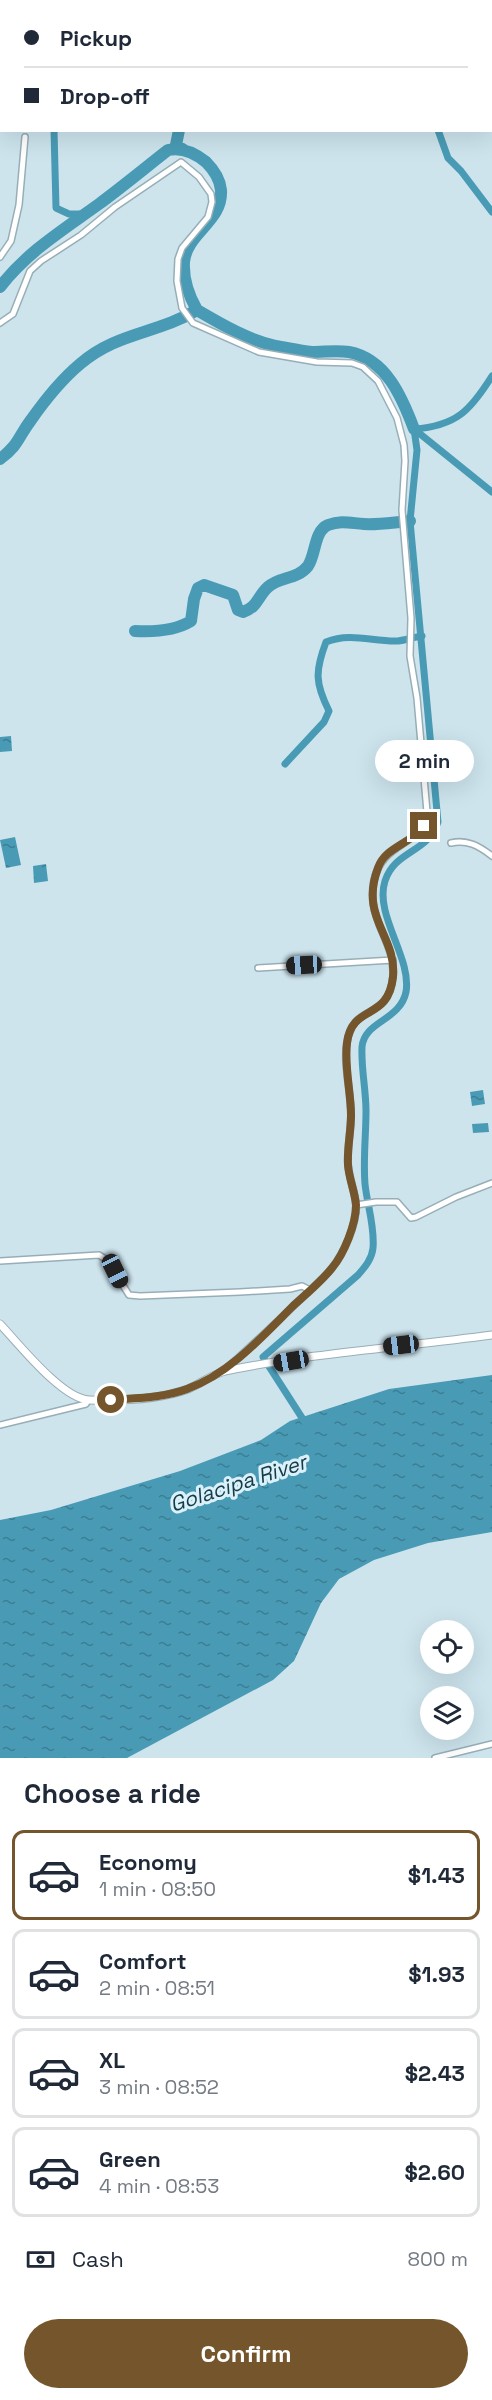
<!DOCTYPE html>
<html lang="en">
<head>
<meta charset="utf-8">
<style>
	body { margin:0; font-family:"Space Grotesk",sans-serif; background:#f6f6f7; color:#1f2937; height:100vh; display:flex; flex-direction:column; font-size:22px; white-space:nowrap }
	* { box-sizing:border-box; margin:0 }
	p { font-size:20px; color:#747a83 }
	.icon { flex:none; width:33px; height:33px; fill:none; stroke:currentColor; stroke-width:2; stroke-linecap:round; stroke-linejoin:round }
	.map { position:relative; height:1758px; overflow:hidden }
	.sheet { display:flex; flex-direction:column; background:#fff; flex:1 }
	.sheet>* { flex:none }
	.guide { position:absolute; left:0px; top:0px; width:492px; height:132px; box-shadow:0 6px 24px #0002; display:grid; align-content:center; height:132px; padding:0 24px; background:#fff }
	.tools { position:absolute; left:420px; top:1620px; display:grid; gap:12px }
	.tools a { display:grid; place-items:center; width:54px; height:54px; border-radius:50%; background:#fff; box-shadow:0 6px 24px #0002; font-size:30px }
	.end { position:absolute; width:27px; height:27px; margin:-14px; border:8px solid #75552b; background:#fff; box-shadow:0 0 0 3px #fff }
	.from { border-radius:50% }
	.bubble { position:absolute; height:42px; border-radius:21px; background:#fff; box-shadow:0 6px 24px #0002; font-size:20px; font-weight:700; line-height:42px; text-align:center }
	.car { position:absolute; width:18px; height:36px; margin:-18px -9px; border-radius:8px; box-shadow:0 0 4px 2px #0007; background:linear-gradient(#222 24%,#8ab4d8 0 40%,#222 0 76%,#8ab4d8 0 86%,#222 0) }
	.guide b { display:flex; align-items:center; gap:21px; height:57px; font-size:22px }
	.guide b+b { border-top:2px solid #e0e1e3 }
	.guide i { width:15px; height:15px; background:#1f2937 }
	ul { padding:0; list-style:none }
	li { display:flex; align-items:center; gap:18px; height:90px; margin:0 12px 9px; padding:0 12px; border:3px solid #e0e1e3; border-radius:12px }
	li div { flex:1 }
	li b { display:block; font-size:22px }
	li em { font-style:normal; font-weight:700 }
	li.on { border-color:#75552b }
	li>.icon { width:54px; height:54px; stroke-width:1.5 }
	h2 { padding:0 24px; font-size:27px; line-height:72px }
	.pay { display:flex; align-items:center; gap:15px; height:66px; padding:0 24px; font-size:22px }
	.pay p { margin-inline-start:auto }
	.primary-button { display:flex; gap:12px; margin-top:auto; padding:12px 24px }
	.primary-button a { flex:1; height:69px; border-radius:36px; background:#75552b; color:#fff; font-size:24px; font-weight:700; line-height:69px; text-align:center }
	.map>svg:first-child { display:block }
	.water { fill:url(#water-ripples) }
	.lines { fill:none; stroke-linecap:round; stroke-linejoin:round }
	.canal { stroke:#499bb5; stroke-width:7 }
	.river { stroke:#499bb5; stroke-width:12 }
	.minor-casing { stroke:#98aeb6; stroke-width:8 }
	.tertiary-casing { stroke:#98aeb6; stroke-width:9 }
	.minor { stroke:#fff; stroke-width:5 }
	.tertiary { stroke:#fff; stroke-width:7 }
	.route { stroke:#75552b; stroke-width:8 }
	.labels { text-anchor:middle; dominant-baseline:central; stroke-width:6; stroke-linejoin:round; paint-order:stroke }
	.water-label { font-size:21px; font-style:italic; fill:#153b47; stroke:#daf1fa }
</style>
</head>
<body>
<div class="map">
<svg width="492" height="1758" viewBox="0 0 492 1758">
	<defs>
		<pattern id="water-ripples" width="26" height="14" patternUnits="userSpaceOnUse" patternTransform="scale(1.5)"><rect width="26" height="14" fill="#499bb5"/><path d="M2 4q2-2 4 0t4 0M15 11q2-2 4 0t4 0" fill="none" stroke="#3b7d92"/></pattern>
	</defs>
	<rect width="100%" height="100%" fill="#cde4ed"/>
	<path class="water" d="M 11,736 L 12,751 L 0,752 L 0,737 Z
		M 15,837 L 21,865 L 6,868 L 0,840 Z
		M 46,864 L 48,881 L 34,883 L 33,866 Z
		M 483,1090 L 485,1104 L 472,1106 L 470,1092 Z
		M 488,1123 L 489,1132 L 473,1133 L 472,1124 Z
		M 492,1375 L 492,1532 L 428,1543 L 374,1560 L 339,1579 L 321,1603 L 294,1661 L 273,1680 L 127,1758 L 0,1758 L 0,1520 L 51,1510 L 180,1471 L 261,1440 L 290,1421 L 389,1389 Z"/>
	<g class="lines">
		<path class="canal" d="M 74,0 L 75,2
			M 362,2 L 362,0
			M 54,130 L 56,208 L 69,214 L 84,214
			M 438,130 L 448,158 L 461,171 L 492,212
			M 414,429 L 492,492
			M 285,764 L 324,722 L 329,711 C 315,683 315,671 326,642 C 351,632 373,642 398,641 C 406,640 414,637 422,636
			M 306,1424 L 263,1357 L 358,1275 C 365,1267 372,1259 373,1248 C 375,1227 367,1204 365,1184 C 363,1160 366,1135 366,1111 C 366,1090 361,1068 362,1047 C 364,1021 400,1021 406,992 C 412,958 374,915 385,881 C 395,850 428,853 438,822 L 410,521 L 417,450 L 414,429 C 456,426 470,411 492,376"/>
		<path class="river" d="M 179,130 L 176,145 L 184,150
			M 0,287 C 27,252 63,230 99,204 C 122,187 145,168 168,150 C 182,147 195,153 206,162 C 214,170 220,179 221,190 C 223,222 187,232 184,262 C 183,279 189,296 197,310 C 221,324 248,340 276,346 C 288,348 300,351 312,352 C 324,352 337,350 349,352 C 386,359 402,397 414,429
			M 0,459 C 19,445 18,437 31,420 C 45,400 61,380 80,364 C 117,332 157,334 197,310
			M 135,631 C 154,632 175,631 191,621 L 194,599 L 198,588 L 204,585 L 233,595 L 238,610 L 243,612 C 258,607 257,597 268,587 C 280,576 297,580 308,566 C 316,554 314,531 328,525 C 341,520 350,523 364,524 C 379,525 395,522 410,521"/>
		<g class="minor-casing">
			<path id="minor" d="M 369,2 L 369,0
				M 0,257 L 11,241 L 19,205 L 25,137
				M 0,323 L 13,314 L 30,271 L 41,261 L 81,235 L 115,207 L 181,162 L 199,177 L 211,194 L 212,202 L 208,217 L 182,248 L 178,259 L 177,281 L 182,308 L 193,323 L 259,352 L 317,362 L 352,363 L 363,367 L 378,381 L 397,418 L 404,445 L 405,461 L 402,510 L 411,618 L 410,656 L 417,698 L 427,812 C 423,846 382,842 374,880 C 366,921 395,940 393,976 C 389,1022 353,1002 347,1042 C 343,1065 351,1091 351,1115 C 351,1131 347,1148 348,1164 C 349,1178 355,1191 356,1205 C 357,1224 344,1253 332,1268 C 324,1278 313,1287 303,1297 C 277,1322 251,1346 224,1371
				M 451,843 C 467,839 479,846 492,856
				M 258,968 L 393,960
				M 356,1205 L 376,1202 L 397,1202 L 411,1218 L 416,1217 L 456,1197 L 492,1183
				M 0,1261 L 99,1255 L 107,1260 L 129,1295 L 140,1296 L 240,1292 L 290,1289 L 302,1286 L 310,1290
				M 0,1425 L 86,1404 L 88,1400
				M 435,1758 L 492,1744"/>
		</g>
		<g class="tertiary-casing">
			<path id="tertiary" d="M 0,1324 C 18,1343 62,1399 89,1400 C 120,1401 158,1400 188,1389 C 200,1384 213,1374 225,1371 C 313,1353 403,1347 492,1335"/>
		</g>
		<use href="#minor" class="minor"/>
		<use href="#tertiary" class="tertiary"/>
	</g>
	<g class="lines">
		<path class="route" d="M 111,1400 C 136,1398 163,1398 187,1389 C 229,1374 262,1337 293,1306 C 306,1294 321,1282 332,1268 C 344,1254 356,1224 356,1205 C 355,1192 349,1179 348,1165 C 347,1148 351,1132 351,1115 C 351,1092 344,1066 347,1043 C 352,1003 388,1022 393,977 C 397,936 359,918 378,868 C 385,847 411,844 424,826"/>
	</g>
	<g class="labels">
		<g class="water-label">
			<text transform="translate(238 1483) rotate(-18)">Golacipa River</text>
		</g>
	</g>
</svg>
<div class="tools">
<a><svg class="icon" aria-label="locate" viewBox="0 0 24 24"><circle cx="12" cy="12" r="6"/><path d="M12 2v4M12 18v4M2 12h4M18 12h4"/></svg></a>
<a><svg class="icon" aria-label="layers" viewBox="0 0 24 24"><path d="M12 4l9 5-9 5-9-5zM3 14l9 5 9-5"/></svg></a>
</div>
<i class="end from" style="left:111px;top:1400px"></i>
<i class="end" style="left:424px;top:826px"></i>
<div class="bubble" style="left:375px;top:740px;width:99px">2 min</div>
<i class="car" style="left:304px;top:965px;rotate:267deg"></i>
<i class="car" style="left:115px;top:1271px;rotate:154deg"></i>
<i class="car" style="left:401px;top:1345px;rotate:263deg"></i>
<i class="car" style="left:291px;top:1361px;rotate:260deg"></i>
<div class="guide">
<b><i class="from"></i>Pickup</b>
<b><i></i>Drop-off</b>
</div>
</div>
<section class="sheet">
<h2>Choose a ride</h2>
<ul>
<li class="on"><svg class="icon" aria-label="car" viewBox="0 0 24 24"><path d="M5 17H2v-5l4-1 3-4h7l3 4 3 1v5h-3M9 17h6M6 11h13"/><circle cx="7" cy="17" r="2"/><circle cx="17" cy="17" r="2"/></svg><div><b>Economy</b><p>1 min · 08:50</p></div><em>$1.43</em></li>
<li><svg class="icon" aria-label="car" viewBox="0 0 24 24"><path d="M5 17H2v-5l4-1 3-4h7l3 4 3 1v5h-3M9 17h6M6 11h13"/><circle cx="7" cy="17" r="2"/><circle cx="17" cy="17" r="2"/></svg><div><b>Comfort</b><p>2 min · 08:51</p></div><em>$1.93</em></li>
<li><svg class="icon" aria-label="car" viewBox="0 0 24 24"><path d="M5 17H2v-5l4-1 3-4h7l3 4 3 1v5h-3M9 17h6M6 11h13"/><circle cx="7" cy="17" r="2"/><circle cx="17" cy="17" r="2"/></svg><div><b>XL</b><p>3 min · 08:52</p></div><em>$2.43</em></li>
<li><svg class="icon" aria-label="car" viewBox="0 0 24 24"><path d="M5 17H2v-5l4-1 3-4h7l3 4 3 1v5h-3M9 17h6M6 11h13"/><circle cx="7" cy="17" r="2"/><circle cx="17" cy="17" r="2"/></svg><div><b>Green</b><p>4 min · 08:53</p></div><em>$2.60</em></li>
</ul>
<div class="pay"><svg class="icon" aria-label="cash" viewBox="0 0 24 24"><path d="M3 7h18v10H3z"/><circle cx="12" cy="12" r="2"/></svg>Cash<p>800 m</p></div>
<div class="primary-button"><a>Confirm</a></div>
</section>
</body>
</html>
